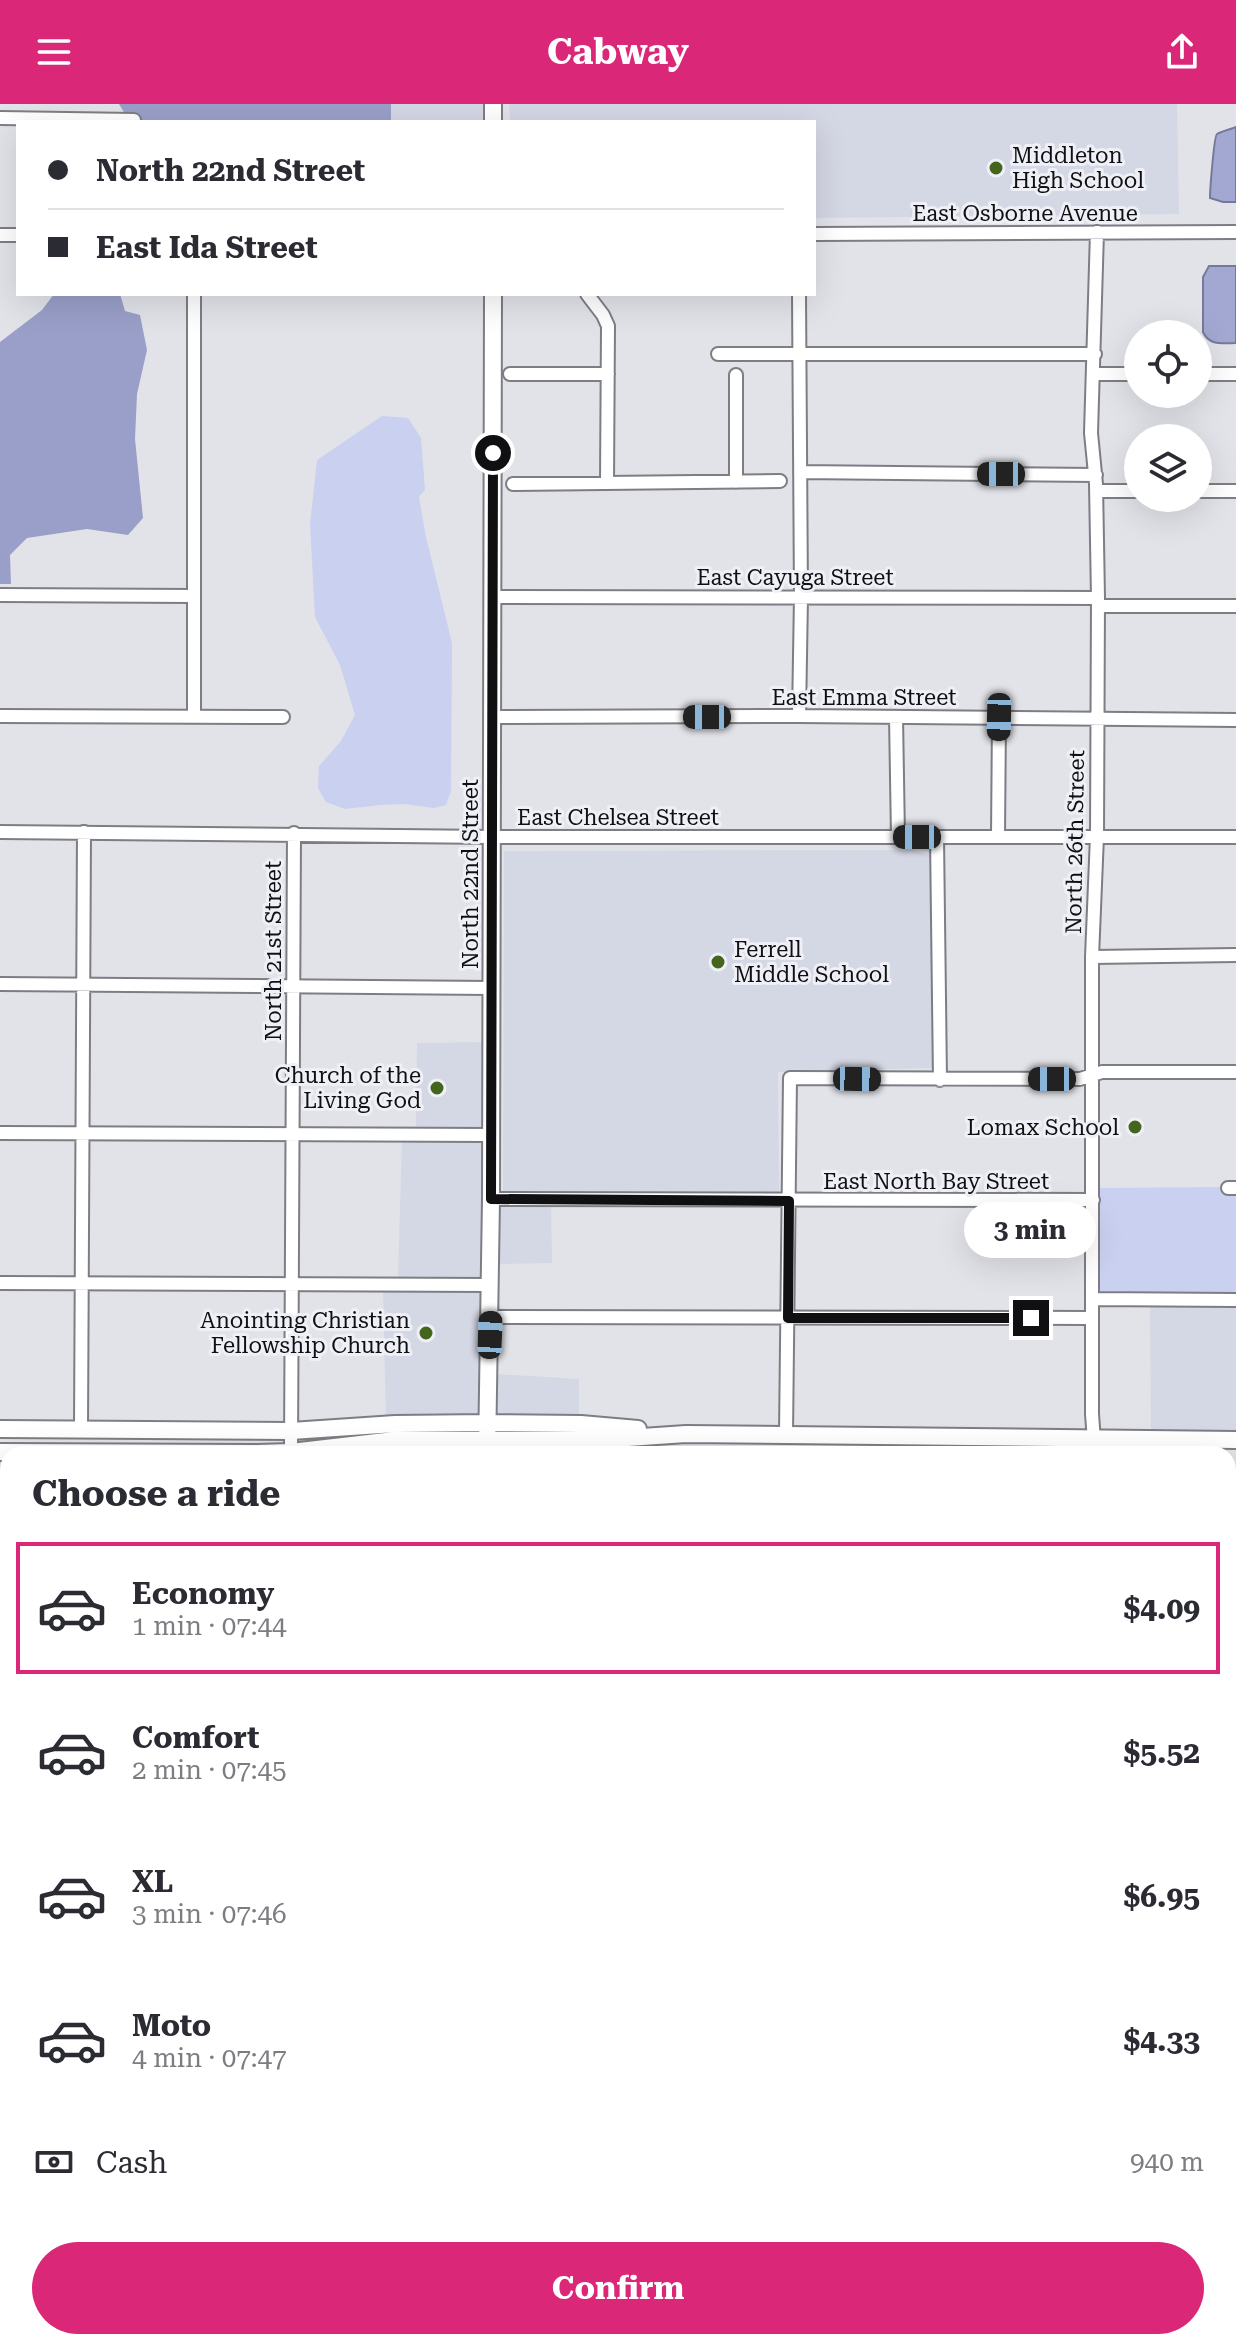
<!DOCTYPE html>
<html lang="en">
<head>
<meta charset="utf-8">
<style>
	body { margin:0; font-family:"Roboto Serif",serif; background:#f2f2f3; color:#2b2b33; height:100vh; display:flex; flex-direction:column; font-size:30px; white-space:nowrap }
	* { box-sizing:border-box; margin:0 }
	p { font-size:26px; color:#7c7c81 }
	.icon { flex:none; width:44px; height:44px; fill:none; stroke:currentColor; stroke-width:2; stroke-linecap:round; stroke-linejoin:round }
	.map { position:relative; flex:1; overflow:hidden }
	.panel { position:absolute; left:0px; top:1342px; width:1236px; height:904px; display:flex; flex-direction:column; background:#fff; border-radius:24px 24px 0 0; box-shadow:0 8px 32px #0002 }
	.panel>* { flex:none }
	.guide { position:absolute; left:16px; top:16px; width:800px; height:176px; border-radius:0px; box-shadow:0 8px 32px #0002; display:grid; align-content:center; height:176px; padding:0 32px; background:#fff }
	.tools { position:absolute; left:1124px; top:216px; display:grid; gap:16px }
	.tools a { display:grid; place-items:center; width:88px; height:88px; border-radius:50%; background:#fff; box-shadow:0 8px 32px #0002; font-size:40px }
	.end { position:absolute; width:36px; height:36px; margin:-18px; border:10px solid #101012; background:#fff; box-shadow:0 0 0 4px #fff }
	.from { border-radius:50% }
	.bubble { position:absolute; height:56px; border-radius:28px; background:#fff; box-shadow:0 8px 32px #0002; font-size:26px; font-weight:700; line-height:56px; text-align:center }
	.car { position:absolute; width:24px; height:48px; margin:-24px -12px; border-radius:10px; box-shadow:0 0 6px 2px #0007; background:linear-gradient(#222 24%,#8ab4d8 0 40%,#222 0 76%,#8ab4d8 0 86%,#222 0) }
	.guide b { display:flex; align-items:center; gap:28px; height:76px; font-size:30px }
	.guide b+b { border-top:2px solid #e1e1e2 }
	.guide i { width:20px; height:20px; background:#2b2b33 }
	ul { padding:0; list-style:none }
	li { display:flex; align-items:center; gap:24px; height:132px; margin:0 16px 12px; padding:0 16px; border:4px solid transparent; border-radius:0px }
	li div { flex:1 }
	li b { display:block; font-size:30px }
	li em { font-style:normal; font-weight:700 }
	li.current { border-color:#db2777 }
	li>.icon { width:72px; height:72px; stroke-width:1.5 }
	h2 { padding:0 32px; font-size:36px; line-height:96px }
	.pay { display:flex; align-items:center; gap:20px; height:88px; padding:0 32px; font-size:30px }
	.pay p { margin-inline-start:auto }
	.cta { display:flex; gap:16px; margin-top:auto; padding:16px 32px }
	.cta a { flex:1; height:92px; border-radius:48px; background:#db2777; color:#fff; font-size:32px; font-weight:700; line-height:92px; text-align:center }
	header { display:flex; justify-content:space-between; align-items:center; height:104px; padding:0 32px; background:#db2777; color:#fff; font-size:36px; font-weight:700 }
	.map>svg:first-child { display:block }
	.built { fill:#d4d7e4 }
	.green { fill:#cad0ef }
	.forest { fill:#999fc8 }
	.water { fill:#a2a8d2; stroke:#767a98; stroke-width:2 }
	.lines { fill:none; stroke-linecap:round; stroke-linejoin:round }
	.minor-casing { stroke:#7d7e84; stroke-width:16 }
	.major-casing { stroke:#7d7e84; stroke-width:20 }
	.minor { stroke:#fff; stroke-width:12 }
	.major { stroke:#fff; stroke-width:16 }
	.route { stroke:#101012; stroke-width:10 }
	.poi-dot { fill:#43651c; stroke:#eff0f7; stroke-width:3 }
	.labels { text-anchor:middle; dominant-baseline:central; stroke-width:6; stroke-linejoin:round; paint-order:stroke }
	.poi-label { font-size:22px; fill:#101012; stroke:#eff0f7; text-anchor:end }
	.street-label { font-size:22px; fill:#101012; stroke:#eff0f7 }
</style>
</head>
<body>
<header><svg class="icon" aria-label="menu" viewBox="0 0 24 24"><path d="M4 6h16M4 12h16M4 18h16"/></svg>Cabway<svg class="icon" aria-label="share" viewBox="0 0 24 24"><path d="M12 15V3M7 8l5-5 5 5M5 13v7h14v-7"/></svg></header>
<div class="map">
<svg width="1236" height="2246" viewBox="0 0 1236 2246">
	<rect width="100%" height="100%" fill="#e2e3e9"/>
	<path class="built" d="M 391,0 L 487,0 L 487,18 L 391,18 Z
		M 509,0 L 1177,0 L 1179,110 L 814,114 L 814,18 L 510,18 Z
		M 913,746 L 930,751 L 933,964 L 778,968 L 779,1088 L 503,1087 L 504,747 Z
		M 486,938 L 486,1025 L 416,1025 L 417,939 Z
		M 402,1036 L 486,1037 L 485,1175 L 398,1174 Z
		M 496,1101 L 551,1101 L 552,1159 L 497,1160 Z
		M 383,1186 L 485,1187 L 482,1313 L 386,1315 Z
		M 1150,1202 L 1236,1202 L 1236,1330 L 1151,1329 Z
		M 494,1270 L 579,1275 L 579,1314 L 492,1313 Z
		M 8,1352 L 8,1625 L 0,1625 L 0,1353 Z
		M 0,1628 L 8,1628 L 8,1927 L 0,1927 Z"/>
	<path class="green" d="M 382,312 L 408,314 L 421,334 L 425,386 L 419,393 L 426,433 L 452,539 L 451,687 L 446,701 L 434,704 L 404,700 L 380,701 L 345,705 L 326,698 L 318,684 L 319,662 L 341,637 L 355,611 L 340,561 L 315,513 L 310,420 L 317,356 Z
		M 1222,1083 L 1223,1090 L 1236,1090 L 1236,1191 L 1097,1190 L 1098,1084 Z
		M 507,1348 L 981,1348 L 1053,1350 L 506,1350 Z
		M 8,2089 L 8,2234 L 0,2234 L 0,2090 Z"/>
	<path class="forest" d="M 119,0 L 391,0 L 391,18 L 139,18 L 139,11 L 125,10 Z
		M 54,190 L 120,190 L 125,207 L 140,211 L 147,246 L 137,290 L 135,335 L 143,414 L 128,431 L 87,425 L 27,434 L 10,451 L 11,480 L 0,480 L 0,238 L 42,206 Z"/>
	<path class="water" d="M 1236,23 L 1236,98 L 1223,98 L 1210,94 C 1210,86 1214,32 1217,30 C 1222,27 1231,25 1236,23 Z
		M 1209,162 L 1236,162 L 1236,239 C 1223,239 1209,242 1203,228 L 1203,173 Z"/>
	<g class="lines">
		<g class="minor-casing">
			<path id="minor" d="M 0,14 L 134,16
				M 814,130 L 1236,128
				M 0,131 L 18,131
				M 587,190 L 603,211 L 608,222 L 607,379
				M 718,250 L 1095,250
				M 510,270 L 608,270
				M 1094,270 L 1138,270
				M 1198,270 L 1236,270
				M 800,368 L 1096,371
				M 736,378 L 736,271
				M 513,380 L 780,377
				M 1096,387 L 1138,387
				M 1198,387 L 1236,387
				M 0,491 L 193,492
				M 493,493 L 1098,494
				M 1098,502 L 1236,502
				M 0,612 L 283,613
				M 194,612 L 194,190
				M 799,612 L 801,493 L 799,190
				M 492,613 L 799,612 L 1236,616
				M 896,613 L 898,733
				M 0,728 L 492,733 L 1236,733
				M 937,733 L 940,976
				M 998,733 L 999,613
				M 1092,853 L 1236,851
				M 0,880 L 491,884
				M 0,1029 L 491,1031
				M 1228,1084 L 1236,1084
				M 491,1095 L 1093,1096
				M 0,1179 L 490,1181
				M 1092,1195 L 1236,1196
				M 490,1213 L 1092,1214
				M 81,1326 L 84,728
				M 786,1330 L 790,974 L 1080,975 L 1102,968 L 1236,968
				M 291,1348 L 294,729
				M 1095,1350 L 1092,1310 L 1092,853 L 1097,732 L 1098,494 L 1096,380 L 1091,329 L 1097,128
				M 1228,1458 L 1236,1458
				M 1228,1578 L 1236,1578
				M 1228,1699 L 1236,1699
				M 1228,1818 L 1236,1818
				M 1228,1937 L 1236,1937
				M 0,1940 L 8,1940
				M 1228,2066 L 1236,2066
				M 1228,2185 L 1236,2185
				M 251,2238 L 251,2246
				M 578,2238 L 1095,2244
				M 0,2240 L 91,2238
				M 100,2246 L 100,2238"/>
		</g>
		<g class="major-casing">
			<path id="major" d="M 493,0 L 493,18
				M 0,1325 L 291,1327 L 395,1320 L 487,1319 L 581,1320 L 638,1325
				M 0,1348 L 257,1349 L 291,1348 L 395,1336 L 598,1336 L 686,1330 L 1236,1336
				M 487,1350 L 491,1095 L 493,190
				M 487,2238 L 488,2246"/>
		</g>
		<use href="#minor" class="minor"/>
		<use href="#major" class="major"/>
	</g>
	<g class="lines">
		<path class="route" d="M 493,349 L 491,1095 L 789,1097 L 788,1214 L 1031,1214"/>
	</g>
	<g class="poi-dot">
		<circle cx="996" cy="64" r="8"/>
		<circle cx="718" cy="858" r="8"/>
		<circle cx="437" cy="984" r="8"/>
		<circle cx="1135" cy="1023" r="8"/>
		<circle cx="426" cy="1229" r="8"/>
	</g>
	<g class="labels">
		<g class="poi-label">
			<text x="1012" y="51" text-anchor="start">Middleton<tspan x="1012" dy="25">High School</tspan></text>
			<text x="734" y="845" text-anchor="start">Ferrell<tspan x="734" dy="25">Middle School</tspan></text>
			<text x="421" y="971">Church of the<tspan x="421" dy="25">Living God</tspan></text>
			<text x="1119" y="1023">Lomax School</text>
			<text x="410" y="1216">Anointing Christian<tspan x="410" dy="25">Fellowship Church</tspan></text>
		</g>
		<g class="street-label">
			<text x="1025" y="109">East Osborne Avenue</text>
			<text x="795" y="473">East Cayuga Street</text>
			<text x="864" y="593">East Emma Street</text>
			<text x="618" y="713">East Chelsea Street</text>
			<text transform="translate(1075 738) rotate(-89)">North 26th Street</text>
			<text transform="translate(470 770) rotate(-90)">North 22nd Street</text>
			<text transform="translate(273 847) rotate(-90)">North 21st Street</text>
			<text x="936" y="1077">East North Bay Street</text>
		</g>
	</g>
</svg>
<div class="tools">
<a><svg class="icon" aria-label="locate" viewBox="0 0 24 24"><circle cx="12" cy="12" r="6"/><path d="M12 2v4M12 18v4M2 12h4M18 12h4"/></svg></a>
<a><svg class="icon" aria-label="layers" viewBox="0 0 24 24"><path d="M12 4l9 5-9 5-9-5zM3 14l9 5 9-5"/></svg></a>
</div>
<i class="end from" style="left:493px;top:349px"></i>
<i class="end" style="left:1031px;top:1214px"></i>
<div class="bubble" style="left:964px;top:1098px;width:132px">3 min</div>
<i class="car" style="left:1001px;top:370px;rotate:270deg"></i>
<i class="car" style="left:707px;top:613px;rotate:270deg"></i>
<i class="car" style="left:999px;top:613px;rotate:181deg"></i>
<i class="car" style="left:917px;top:733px;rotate:270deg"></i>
<i class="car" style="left:857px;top:975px;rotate:91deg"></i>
<i class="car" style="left:1052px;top:975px;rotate:270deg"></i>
<i class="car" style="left:490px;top:1231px;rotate:2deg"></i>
<div class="guide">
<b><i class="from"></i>North 22nd Street</b>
<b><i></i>East Ida Street</b>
</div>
<section class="panel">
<h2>Choose a ride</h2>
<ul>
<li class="current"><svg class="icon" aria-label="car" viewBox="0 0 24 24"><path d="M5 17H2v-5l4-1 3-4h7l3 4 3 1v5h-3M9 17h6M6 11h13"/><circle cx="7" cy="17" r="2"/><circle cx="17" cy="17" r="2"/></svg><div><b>Economy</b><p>1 min · 07:44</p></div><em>$4.09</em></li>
<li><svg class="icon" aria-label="car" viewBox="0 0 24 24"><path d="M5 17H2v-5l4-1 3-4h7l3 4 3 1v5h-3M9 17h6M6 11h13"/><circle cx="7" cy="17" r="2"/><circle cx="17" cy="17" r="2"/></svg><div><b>Comfort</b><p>2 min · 07:45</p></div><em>$5.52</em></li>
<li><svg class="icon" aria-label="car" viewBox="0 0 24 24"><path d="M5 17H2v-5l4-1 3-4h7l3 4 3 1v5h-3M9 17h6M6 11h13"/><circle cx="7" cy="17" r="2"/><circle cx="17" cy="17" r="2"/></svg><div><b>XL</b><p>3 min · 07:46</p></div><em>$6.95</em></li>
<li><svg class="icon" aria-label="car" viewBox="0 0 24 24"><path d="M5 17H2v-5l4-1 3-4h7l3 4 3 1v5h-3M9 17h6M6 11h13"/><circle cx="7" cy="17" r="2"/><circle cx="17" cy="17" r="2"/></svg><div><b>Moto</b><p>4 min · 07:47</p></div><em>$4.33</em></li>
</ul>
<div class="pay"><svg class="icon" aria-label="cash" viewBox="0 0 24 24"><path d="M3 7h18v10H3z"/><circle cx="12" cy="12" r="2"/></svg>Cash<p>940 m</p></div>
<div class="cta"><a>Confirm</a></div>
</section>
</div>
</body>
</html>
